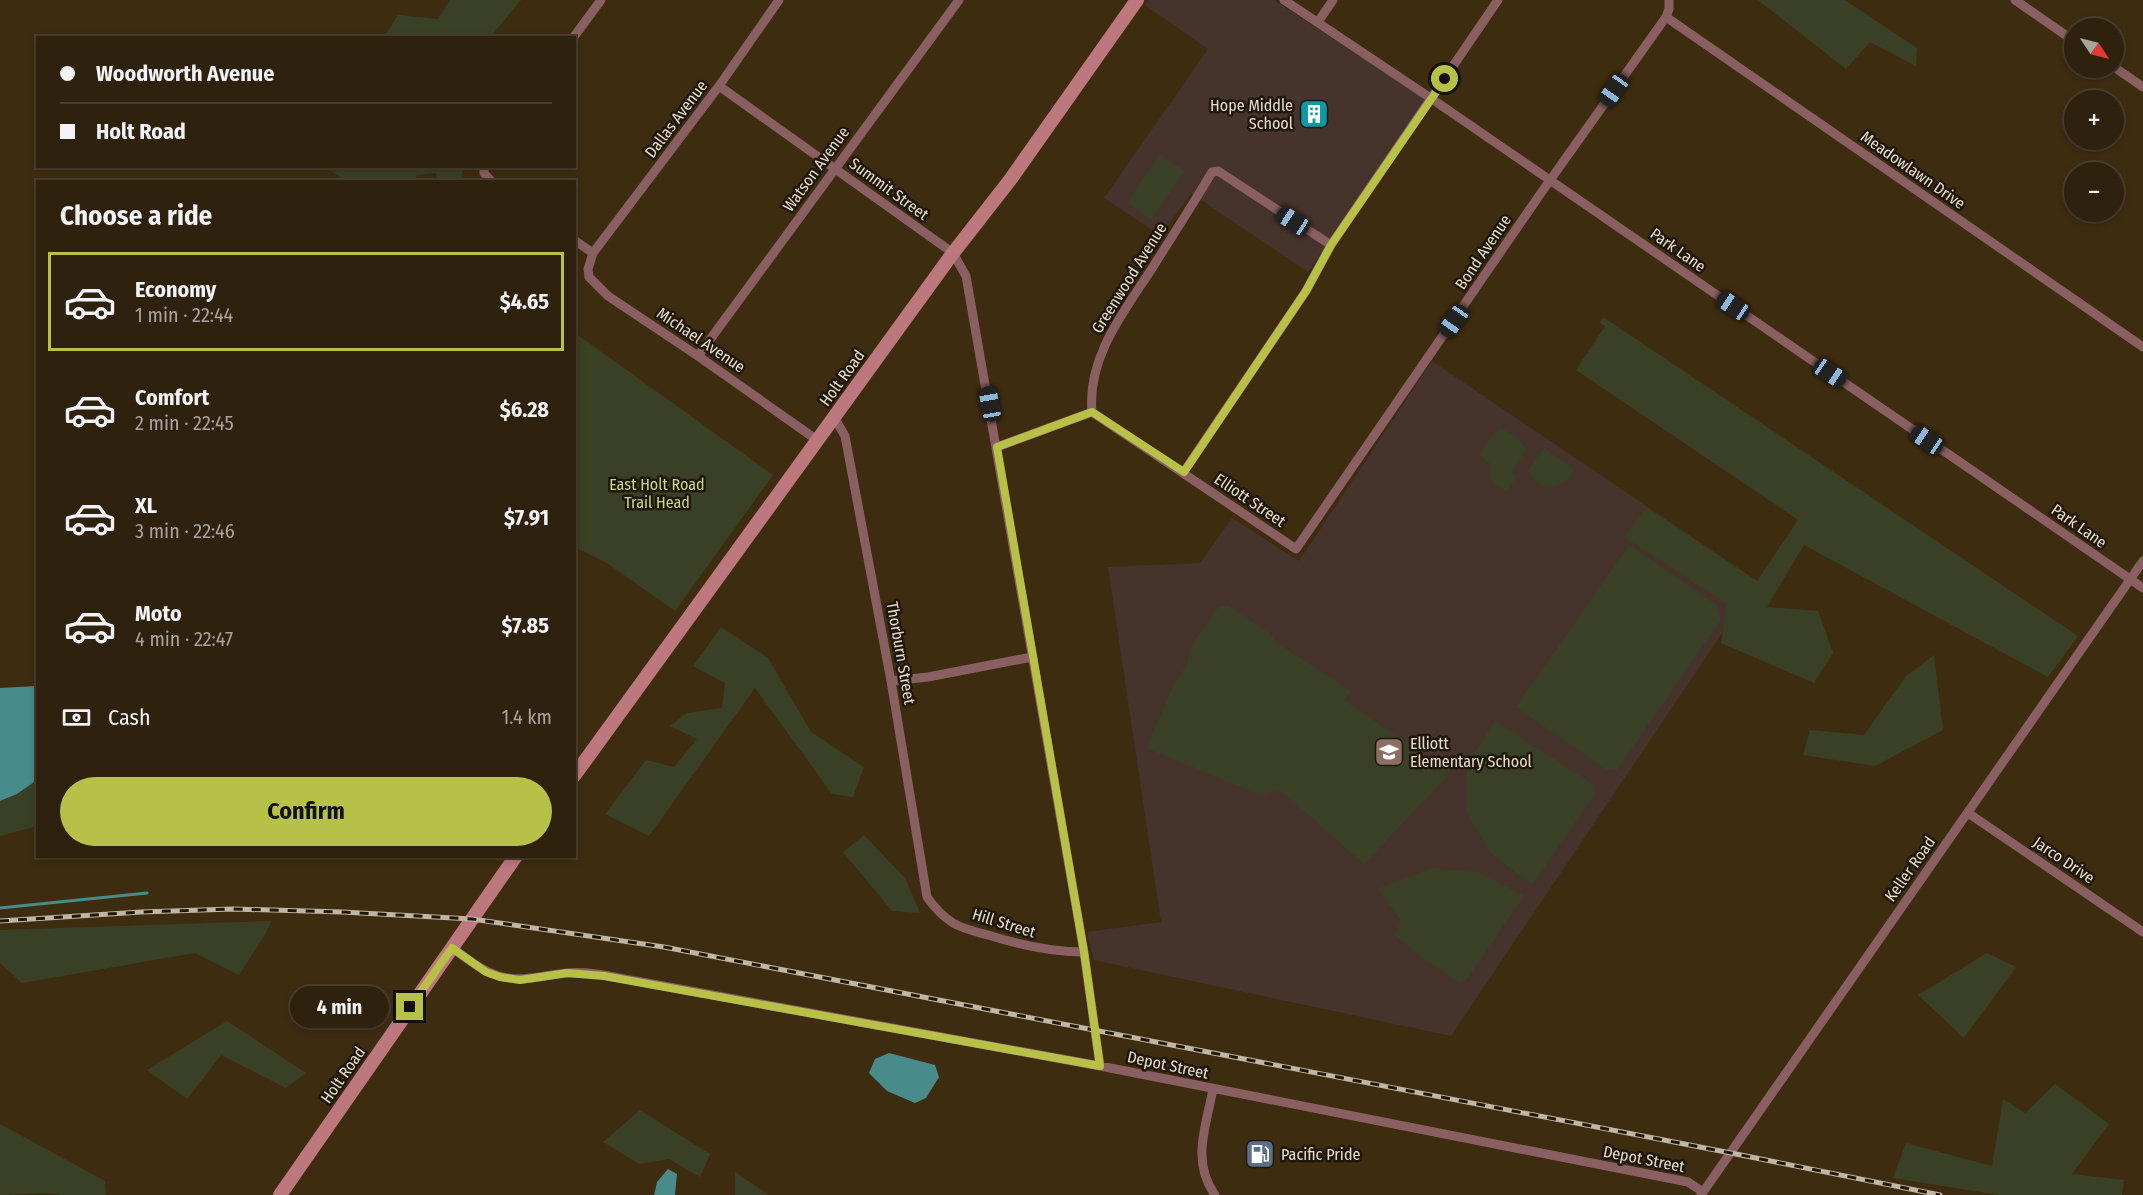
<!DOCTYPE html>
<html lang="en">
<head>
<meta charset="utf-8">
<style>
	body { margin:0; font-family:"Fira Sans Condensed",sans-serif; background:#362916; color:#f1f3f6; height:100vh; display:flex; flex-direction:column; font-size:22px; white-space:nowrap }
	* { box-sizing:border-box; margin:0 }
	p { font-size:20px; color:#a7a39d }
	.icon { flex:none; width:33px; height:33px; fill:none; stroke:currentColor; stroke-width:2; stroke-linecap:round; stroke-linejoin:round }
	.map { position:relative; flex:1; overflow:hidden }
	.details { position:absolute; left:36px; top:180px; width:540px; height:678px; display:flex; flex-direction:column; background:#2e210d; border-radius:0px; box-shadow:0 3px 9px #0003,0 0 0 2px #493e2e }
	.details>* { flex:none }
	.top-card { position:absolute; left:36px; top:36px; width:540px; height:132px; border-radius:0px; box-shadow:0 3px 9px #0003,0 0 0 2px #493e2e; display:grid; align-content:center; height:132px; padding:0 24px; background:#2e210d }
	.needle { width:39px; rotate:125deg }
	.controls { position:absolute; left:2064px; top:18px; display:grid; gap:12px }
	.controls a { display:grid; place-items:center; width:60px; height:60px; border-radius:50%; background:#2e210d; box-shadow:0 3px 9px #0003,0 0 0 2px #493e2e; font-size:30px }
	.end { position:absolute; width:27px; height:27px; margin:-14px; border:8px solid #b8c147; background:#111; box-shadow:0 0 0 3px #111 }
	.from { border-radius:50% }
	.bubble { position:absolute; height:42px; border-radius:21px; background:#2e210d; box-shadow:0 3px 9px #0003,0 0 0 2px #493e2e; font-size:20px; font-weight:700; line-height:42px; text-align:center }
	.car { position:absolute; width:18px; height:36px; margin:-18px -9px; border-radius:8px; box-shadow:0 0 4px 2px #0007; background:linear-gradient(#222 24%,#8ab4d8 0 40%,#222 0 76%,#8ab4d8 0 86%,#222 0) }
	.top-card b { display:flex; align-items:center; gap:21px; height:57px; font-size:22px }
	.top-card b+b { border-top:2px solid #493e2e }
	.top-card i { width:15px; height:15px; background:#f1f3f6 }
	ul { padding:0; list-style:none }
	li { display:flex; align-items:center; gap:18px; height:99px; margin:0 12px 9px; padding:0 12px; border:3px solid transparent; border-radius:0px }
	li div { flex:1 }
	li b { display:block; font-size:22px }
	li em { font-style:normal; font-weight:700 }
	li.current { border-color:#b8c147 }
	li>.icon { width:54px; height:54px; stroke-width:1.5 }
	h2 { padding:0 24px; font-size:27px; line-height:72px }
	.pay { display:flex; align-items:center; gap:15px; height:66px; padding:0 24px; font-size:22px }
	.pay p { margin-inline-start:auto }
	.primary-button { display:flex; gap:12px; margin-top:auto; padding:12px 24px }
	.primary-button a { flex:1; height:69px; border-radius:36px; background:#b8c147; color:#111; font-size:24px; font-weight:700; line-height:69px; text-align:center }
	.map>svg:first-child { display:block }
	.education { fill:#46332c }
	.green { fill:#3a4025 }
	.water { fill:#498a8b }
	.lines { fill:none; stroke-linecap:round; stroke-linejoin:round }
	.stream { stroke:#498a8b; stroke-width:3 }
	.street { stroke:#8a5f61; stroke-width:9 }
	.secondary { stroke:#bc787d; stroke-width:14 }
	.rail-casing { stroke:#c2b6a3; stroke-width:5 }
	.rail { stroke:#1f170b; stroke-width:3; stroke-dasharray:9; stroke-linecap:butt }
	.route { stroke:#b8c147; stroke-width:8 }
	.labels { text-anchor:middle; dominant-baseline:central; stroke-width:5; stroke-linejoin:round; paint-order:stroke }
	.poi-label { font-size:16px; fill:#e7dccc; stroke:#1f170b; text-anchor:start }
	.street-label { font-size:16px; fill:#e7dccc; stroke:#1f170b }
	.park-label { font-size:16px; fill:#c5d68d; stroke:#1f170b }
</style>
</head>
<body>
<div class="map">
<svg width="2143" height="1195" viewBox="0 0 2143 1195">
	<rect width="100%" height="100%" fill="#3e2c11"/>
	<path class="education" d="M 1149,0 L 1274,0 L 1427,100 L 1308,272 L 1191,193 L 1161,236 L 1104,198 L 1208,49 L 1145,5 Z
		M 1432,361 L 1757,581 L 1451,1036 L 1094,960 L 1087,932 L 1161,922 L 1108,567 L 1200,563 L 1232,518 L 1299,561 Z"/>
	<path class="green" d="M 450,0 L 521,0 L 490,37 L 384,37 L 398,15 L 438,19 Z
		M 1758,0 L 1845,0 L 1917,48 L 1916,66 L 1870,42 L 1846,69 Z
		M 1160,154 L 1185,171 L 1151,220 L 1127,203 Z
		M 325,167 L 463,167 L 461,182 L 437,181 L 436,173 L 416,175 L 416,181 L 346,181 Z
		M 1603,317 L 2078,636 L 2048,677 L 1804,545 L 1767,607 L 1818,611 L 1833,653 L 1814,683 L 1721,643 L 1727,604 L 1624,537 L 1646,507 L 1757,581 L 1798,520 L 1576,370 L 1605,326 L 1600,323 Z
		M 575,333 L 773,475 L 675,611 L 607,563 L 575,547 Z
		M 1502,428 C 1511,433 1523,440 1526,450 L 1514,469 L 1513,472 L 1517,477 L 1507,492 C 1491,481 1490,484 1490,464 L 1479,455 L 1494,433 Z
		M 1543,449 L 1545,449 L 1568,464 L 1574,470 C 1566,491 1536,492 1528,470 Z
		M 1629,545 L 1717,605 L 1721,620 L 1617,770 L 1607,770 L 1516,707 Z
		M 1228,605 L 1270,633 L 1277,643 L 1351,691 L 1344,700 L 1445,769 L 1447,777 L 1364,864 L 1278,789 L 1260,795 L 1146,748 L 1173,686 L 1187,664 L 1191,647 L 1218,607 Z
		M 721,627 L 768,658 L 811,732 L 864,767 L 853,797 L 832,794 L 755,688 L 649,836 L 605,814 L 646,760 L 674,767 L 697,739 L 670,726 L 687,713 L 722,708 L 725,683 L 693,666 Z
		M 1934,655 L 1943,730 L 1875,766 L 1803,755 L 1810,730 L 1864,735 L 1906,676 Z
		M 1495,721 L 1593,784 L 1595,794 L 1532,885 L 1490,853 L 1466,811 L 1467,764 Z
		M 37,780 L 37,826 L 0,836 L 0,801 L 17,794 Z
		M 864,835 L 905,878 L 920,913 L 892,911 L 843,852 Z
		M 1432,868 L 1478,872 L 1524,896 L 1467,979 L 1459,983 L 1417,954 L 1394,934 L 1401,921 L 1377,889 Z
		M 271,921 L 266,933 L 239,975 L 195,953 L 22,983 L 0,963 L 0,930 Z
		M 1987,953 L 2016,967 L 1964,1038 L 1918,995 Z
		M 227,1021 L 306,1073 L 286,1088 L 221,1055 L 187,1099 L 147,1070 Z
		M 2055,1084 L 2109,1124 L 2072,1174 L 2124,1180 L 2122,1195 L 1999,1195 L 1893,1178 L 1906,1143 L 1992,1166 L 2003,1099 L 2025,1113 Z
		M 640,1110 L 710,1154 L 700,1177 L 669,1159 L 639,1164 L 603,1142 Z
		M 0,1124 L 105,1181 L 106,1195 L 61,1195 C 54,1191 12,1195 0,1195 Z
		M 735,1172 L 769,1195 L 735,1195 Z"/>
	<path class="water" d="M 37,686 L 37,780 L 17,794 L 0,801 L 0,688 Z
		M 889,1053 L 935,1065 L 939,1077 L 926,1098 L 915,1103 L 887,1091 L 869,1073 L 875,1059 Z
		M 668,1169 L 677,1174 L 675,1195 L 654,1195 L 657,1182 Z"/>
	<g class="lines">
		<path class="stream" d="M 0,908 L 147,893"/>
		<path class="street" d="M 779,0 L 719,86 L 593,253 L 588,269 L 589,277 L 608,296 L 698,356 L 817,440
			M 1284,0 L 1432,99 L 2143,588
			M 2015,0 L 2074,41
			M 1666,17 L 2143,347
			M 1318,22 L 1333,0
			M 573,38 L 601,0
			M 2114,67 L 2143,87
			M 719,86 L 953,253 L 966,276 L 1084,952 L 1100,1066
			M 484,166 L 484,173 L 492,182
			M 574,240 L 593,253
			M 698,356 L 959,0
			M 1092,412 C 1087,358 1123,313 1151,270 C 1171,238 1192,206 1212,172 L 1218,171 L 1331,245
			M 834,417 L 845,436 L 891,681 L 927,897 C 934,907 942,916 953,923 C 963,929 977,932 988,935 C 1020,945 1050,952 1084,952
			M 997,447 L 1092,412 L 1296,549 L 1541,193 L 1666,17 L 1669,9 L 1669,0
			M 1183,473 L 1306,291 L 1331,245 L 1498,0
			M 891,681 L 928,677 L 1032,657
			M 1968,813 L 2143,932
			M 452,948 C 467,958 481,971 499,976 C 522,983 544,975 567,973 C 590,971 614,977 636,981 L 1100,1066 L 1688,1182 L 1703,1192
			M 1213,1089 C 1206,1127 1191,1161 1215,1195
			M 1701,1195 L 2143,561"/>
		<path class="secondary" d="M 574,776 L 953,253 L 1010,180 L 1137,0
			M 280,1195 L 516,856"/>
		<g class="rail-casing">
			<path id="rail" d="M 0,921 L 141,912 L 233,909 L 342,912 L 472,919 L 664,947 L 1731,1153 L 1940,1195"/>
		</g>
		<use href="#rail" class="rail"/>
	</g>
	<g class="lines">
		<path class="route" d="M 410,1007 L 452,948 L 486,972 L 500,977 L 520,980 L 567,973 L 604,976 L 1100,1066 L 1084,952 L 997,447 L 1092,412 L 1184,472 L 1306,291 L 1331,245 L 1445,79"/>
	</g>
	<defs>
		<g id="building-square" transform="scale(1.5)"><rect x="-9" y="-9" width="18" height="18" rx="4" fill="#0f9aa8" stroke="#1f170b"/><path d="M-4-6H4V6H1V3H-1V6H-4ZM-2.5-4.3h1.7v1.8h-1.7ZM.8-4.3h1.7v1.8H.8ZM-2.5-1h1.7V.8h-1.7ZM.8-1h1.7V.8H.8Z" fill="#fff"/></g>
		<g id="school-square" transform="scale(1.5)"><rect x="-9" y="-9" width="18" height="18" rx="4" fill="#8d6e63" stroke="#1f170b"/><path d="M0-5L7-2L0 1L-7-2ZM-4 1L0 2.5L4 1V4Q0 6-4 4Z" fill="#fff"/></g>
		<g id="fuel-square" transform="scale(1.5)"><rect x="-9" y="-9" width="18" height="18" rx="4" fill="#5c6f8a" stroke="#1f170b"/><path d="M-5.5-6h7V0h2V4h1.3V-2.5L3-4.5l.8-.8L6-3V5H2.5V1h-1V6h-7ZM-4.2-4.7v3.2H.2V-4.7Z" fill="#fff"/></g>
	</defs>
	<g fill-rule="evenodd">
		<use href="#building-square" x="1314" y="114"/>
		<use href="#school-square" x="1389" y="752"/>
		<use href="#fuel-square" x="1260" y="1154"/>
	</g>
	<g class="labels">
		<g class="poi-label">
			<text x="1293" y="105" text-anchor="end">Hope Middle<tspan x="1293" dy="18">School</tspan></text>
			<text x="1410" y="743">Elliott<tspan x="1410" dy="18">Elementary School</tspan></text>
			<text x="1281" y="1154">Pacific Pride</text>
		</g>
		<g class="street-label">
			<text transform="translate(676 119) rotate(-53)">Dallas Avenue</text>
			<text transform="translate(816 169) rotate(-54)">Watson Avenue</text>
			<text transform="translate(1913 170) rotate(35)">Meadowlawn Drive</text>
			<text transform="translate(889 189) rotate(36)">Summit Street</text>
			<text transform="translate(1678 250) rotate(35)">Park Lane</text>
			<text transform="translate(1483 252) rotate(-56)">Bond Avenue</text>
			<text transform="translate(1129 278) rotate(-58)">Greenwood Avenue</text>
			<text transform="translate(701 340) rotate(34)">Michael Avenue</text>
			<text transform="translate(842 378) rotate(-54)">Holt Road</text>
			<text transform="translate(1250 500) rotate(34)">Elliott Street</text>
			<text transform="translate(2079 526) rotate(35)">Park Lane</text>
			<text transform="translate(901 653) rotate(80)">Thorburn Street</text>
			<text transform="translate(2064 860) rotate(34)">Jarco Drive</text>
			<text transform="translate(1910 869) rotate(-55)">Keller Road</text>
			<text transform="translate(1004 923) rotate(17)">Hill Street</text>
			<text transform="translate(1168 1065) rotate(12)">Depot Street</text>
			<text transform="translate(343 1075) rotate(-55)">Holt Road</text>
			<text transform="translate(1644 1159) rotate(11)">Depot Street</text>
		</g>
		<g class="park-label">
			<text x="657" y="484">East Holt Road<tspan x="657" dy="18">Trail Head</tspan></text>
		</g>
	</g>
</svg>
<div class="controls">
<a><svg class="needle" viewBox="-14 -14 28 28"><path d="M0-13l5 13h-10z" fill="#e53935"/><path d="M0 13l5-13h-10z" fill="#a7a39d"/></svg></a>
<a>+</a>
<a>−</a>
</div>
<i class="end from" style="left:1445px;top:79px"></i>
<i class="end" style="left:410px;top:1007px"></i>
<div class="bubble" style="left:290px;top:986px;width:99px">4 min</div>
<i class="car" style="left:1614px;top:90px;rotate:215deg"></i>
<i class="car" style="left:1293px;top:221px;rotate:303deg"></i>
<i class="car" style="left:1733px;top:306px;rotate:304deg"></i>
<i class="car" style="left:1454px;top:321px;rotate:215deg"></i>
<i class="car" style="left:1830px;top:373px;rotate:124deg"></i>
<i class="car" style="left:990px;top:404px;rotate:350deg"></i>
<i class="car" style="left:1927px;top:440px;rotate:304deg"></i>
<div class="top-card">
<b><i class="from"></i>Woodworth Avenue</b>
<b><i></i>Holt Road</b>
</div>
<section class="details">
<h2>Choose a ride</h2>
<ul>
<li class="current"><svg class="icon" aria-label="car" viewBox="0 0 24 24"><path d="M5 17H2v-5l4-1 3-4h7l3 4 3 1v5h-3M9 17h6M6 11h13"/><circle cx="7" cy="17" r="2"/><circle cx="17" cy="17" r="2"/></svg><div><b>Economy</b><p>1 min · 22:44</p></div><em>$4.65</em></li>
<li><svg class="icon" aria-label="car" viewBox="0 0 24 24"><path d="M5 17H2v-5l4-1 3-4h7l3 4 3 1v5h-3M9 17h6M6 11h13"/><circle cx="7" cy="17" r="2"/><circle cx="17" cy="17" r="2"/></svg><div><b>Comfort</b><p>2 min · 22:45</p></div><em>$6.28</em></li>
<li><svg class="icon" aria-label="car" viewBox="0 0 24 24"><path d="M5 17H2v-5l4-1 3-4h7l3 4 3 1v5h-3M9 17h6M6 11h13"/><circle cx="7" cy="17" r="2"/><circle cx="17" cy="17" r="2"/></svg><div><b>XL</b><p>3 min · 22:46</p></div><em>$7.91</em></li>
<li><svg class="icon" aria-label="car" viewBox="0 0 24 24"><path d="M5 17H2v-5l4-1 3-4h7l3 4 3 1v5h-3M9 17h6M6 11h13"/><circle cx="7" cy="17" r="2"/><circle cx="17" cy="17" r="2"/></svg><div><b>Moto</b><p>4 min · 22:47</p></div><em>$7.85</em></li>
</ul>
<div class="pay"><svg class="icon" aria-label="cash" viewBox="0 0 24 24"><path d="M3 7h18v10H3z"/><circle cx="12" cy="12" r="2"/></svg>Cash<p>1.4 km</p></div>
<div class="primary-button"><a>Confirm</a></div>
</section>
</div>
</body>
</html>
